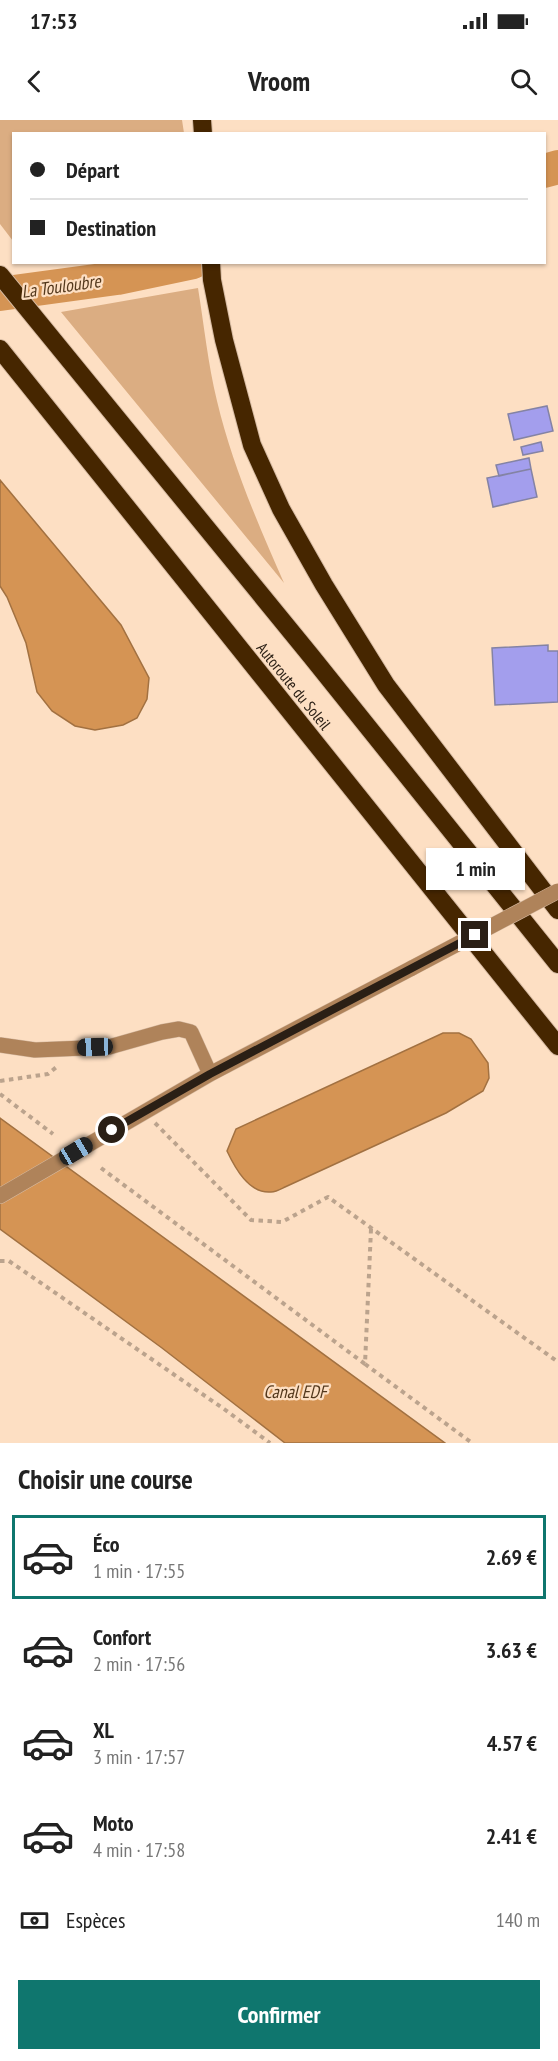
<!DOCTYPE html>
<html lang="fr">
<head>
<meta charset="utf-8">
<style>
	body { margin:0; font-family:"PT Sans Narrow",sans-serif; background:#f2f2f2; color:#222; height:100vh; display:flex; flex-direction:column; font-size:22px; white-space:nowrap }
	* { box-sizing:border-box; margin:0 }
	p { font-size:20px; color:#767676 }
	.icon { flex:none; width:33px; height:33px; fill:none; stroke:currentColor; stroke-width:2; stroke-linecap:round; stroke-linejoin:round }
	.map { position:relative; height:1323px; overflow:hidden }
	.details { display:flex; flex-direction:column; background:#fff; flex:1 }
	.details>* { flex:none }
	.top-card { position:absolute; left:12px; top:12px; width:534px; height:132px; border-radius:0px; box-shadow:0 2px 4px #0004; display:grid; align-content:center; height:132px; padding:0 18px; background:#fff }
	.end { position:absolute; width:27px; height:27px; margin:-14px; border:8px solid #2a1f15; background:#fff; box-shadow:0 0 0 3px #fff }
	.from { border-radius:50% }
	.bubble { position:absolute; height:42px; border-radius:0px; background:#fff; box-shadow:0 2px 4px #0004; font-size:20px; font-weight:600; line-height:42px; text-align:center }
	.car { position:absolute; width:18px; height:36px; margin:-18px -9px; border-radius:8px; box-shadow:0 0 4px 2px #0007; background:linear-gradient(#222 24%,#8ab4d8 0 40%,#222 0 76%,#8ab4d8 0 86%,#222 0) }
	.top-card b { display:flex; align-items:center; gap:21px; height:57px; font-size:22px }
	.top-card b+b { border-top:2px solid #e0e0e0 }
	.top-card i { width:15px; height:15px; background:#222 }
	ul { padding:0; list-style:none }
	li { display:flex; align-items:center; gap:18px; height:84px; margin:0 12px 9px; padding:0 6px; border:3px solid transparent; border-radius:0px }
	li div { flex:1 }
	li b { display:block; font-size:22px }
	li em { font-style:normal; font-weight:600 }
	li.on { border-color:#0f766e }
	li>.icon { width:54px; height:54px; stroke-width:1.5 }
	h2 { padding:0 18px; font-size:27px; line-height:72px }
	.pay { display:flex; align-items:center; gap:15px; height:66px; padding:0 18px; font-size:22px }
	.pay p { margin-inline-start:auto }
	.button { display:flex; gap:12px; margin-top:auto; padding:12px 18px }
	.button a { flex:1; height:69px; border-radius:0px; background:#0f766e; color:#fff; font-size:24px; font-weight:600; line-height:69px; text-align:center }
	.status { display:flex; justify-content:space-between; align-items:center; height:42px; padding:0 30px; background:#fff; direction:ltr }
	.status svg { height:16px; fill:currentColor }
	header { display:flex; justify-content:space-between; align-items:center; height:78px; padding:0 18px; background:#fff; font-size:27px; font-weight:600 }
	.map>svg:first-child { display:block }
	.green { fill:#dbad82 }
	.water { fill:#d59454; stroke:#a27141; stroke-width:1.5 }
	.lines { fill:none; stroke-linecap:round; stroke-linejoin:round }
	.river { stroke:#d59454; stroke-width:34 }
	.building { fill:#a39eed; stroke:#8483a4; stroke-width:1.5 }
	.minor-casing { stroke:#d7bca4; stroke-width:16 }
	.highway-casing { stroke:#d7bca4; stroke-width:20 }
	.path { stroke:#bba38d; stroke-width:4; stroke-dasharray:4.5 4.5; stroke-linecap:butt }
	.minor { stroke:#af835a; stroke-width:15 }
	.highway { stroke:#462600; stroke-width:18 }
	.minor-bridge-casing { stroke:#d7bca4; stroke-width:16; stroke-linecap:butt }
	.minor-bridge { stroke:#af835a; stroke-width:15 }
	.route { stroke:#2a1f15; stroke-width:8 }
	.labels { text-anchor:middle; dominant-baseline:central; stroke-width:4.5; stroke-linejoin:round; paint-order:stroke }
	.street-label { font-size:16px; fill:#2a1f15; stroke:#fddfc3 }
	.water-label { font-size:18px; font-style:italic; fill:#53381c; stroke:#fddfc3 }
</style>
</head>
<body>
<div class="status"><b>17:53</b><svg viewBox="0 0 49 12"><path d="M0 12V9h3v3zM5 12V6h3v6zM10 12V3h3v9zM15 12V0h3v12zM26 1h20v11H26zM47 4h2v5h-2z"/></svg></div>
<header><svg class="icon" aria-label="back" viewBox="0 0 24 24"><path d="M15 5l-7 7 7 7"/></svg>Vroom<svg class="icon" aria-label="search" viewBox="0 0 24 24"><circle cx="10" cy="10" r="6"/><path d="M15 15l6 6"/></svg></header>
<div class="map">
<svg width="558" height="1323" viewBox="0 0 558 1323">
	<rect width="100%" height="100%" fill="#fddfc3"/>
	<path class="green" d="M 0,0 L 182,0 L 184,13 L 14,14 L 13,121 L 0,104 Z
		M 198,168 C 204,205 208,244 217,281 C 232,344 258,404 284,463 L 61,192 Z"/>
	<path class="water" d="M 0,360 L 121,505 L 149,558 L 147,579 L 137,598 L 123,605 L 95,610 L 75,606 L 52,591 L 37,572 L 26,523 L 7,477 L 0,466 Z
		M 443,913 L 459,913 L 471,919 L 488,943 L 489,958 L 483,971 L 446,993 L 285,1067 C 281,1069 276,1072 271,1072 C 249,1074 235,1048 227,1031 L 236,1009 Z
		M 0,998 L 445,1323 L 285,1323 L 162,1228 L 0,1109 Z"/>
	<g class="lines">
		<path class="river" d="M 544,51 L 558,47
			M 0,174 L 117,158 L 193,142"/>
	</g>
	<path class="building" d="M 547,286 L 553,311 L 514,320 L 508,294 Z
		M 541,322 L 543,331 L 523,335 L 521,327 Z
		M 529,338 L 531,349 L 499,356 L 496,345 Z
		M 531,349 L 537,377 L 493,387 L 487,358 Z
		M 548,525 L 548,531 L 558,531 L 558,582 L 495,585 L 492,528 Z"/>
	<g class="lines">
		<g class="minor-casing">
			<path id="minor" d="M 0,925 L 35,930 L 109,927 L 162,912 L 179,909 L 191,912 L 210,954
				M 0,1076 L 210,954 L 412,848"/>
		</g>
		<g class="highway-casing">
			<path id="highway" d="M 202,0 L 203,14
				M 211,142 L 212,160 L 224,220 L 252,325 L 281,389 L 324,465 L 386,565 L 558,790
				M 0,155 L 311,536 L 558,844
				M 0,229 L 558,926"/>
		</g>
		<path class="path" d="M 0,961 L 48,954 L 59,945
			M 0,974 L 53,1014
			M 155,1003 L 251,1100 L 282,1102 L 328,1077 L 558,1242
			M 101,1048 L 365,1244
			M 371,1109 L 365,1244 L 472,1323
			M 0,1141 L 9,1141 L 224,1289 L 270,1323"/>
		<use href="#minor" class="minor"/>
		<use href="#highway" class="highway"/>
		<g class="minor-bridge-casing">
			<path id="minor-bridge" d="M 412,848 L 558,771"/>
		</g>
		<use href="#minor-bridge" class="minor-bridge"/>
	</g>
	<g class="lines">
		<path class="route" d="M 112,1010 L 210,954 L 475,815"/>
	</g>
	<g class="labels">
		<g class="street-label">
			<text transform="translate(294 566) rotate(51)">Autoroute du Soleil</text>
		</g>
		<g class="water-label">
			<text transform="translate(61 166) rotate(-8)">La Touloubre</text>
			<text x="295" y="1271">Canal EDF</text>
		</g>
	</g>
</svg>
<i class="end from" style="left:112px;top:1010px"></i>
<i class="end" style="left:475px;top:815px"></i>
<div class="bubble" style="left:426px;top:728px;width:99px">1 min</div>
<i class="car" style="left:95px;top:927px;rotate:268deg"></i>
<i class="car" style="left:76px;top:1031px;rotate:59deg"></i>
<div class="top-card">
<b><i class="from"></i>Départ</b>
<b><i></i>Destination</b>
</div>
</div>
<section class="details">
<h2>Choisir une course</h2>
<ul>
<li class="on"><svg class="icon" aria-label="car" viewBox="0 0 24 24"><path d="M5 17H2v-5l4-1 3-4h7l3 4 3 1v5h-3M9 17h6M6 11h13"/><circle cx="7" cy="17" r="2"/><circle cx="17" cy="17" r="2"/></svg><div><b>Éco</b><p>1 min · 17:55</p></div><em>2.69 €</em></li>
<li><svg class="icon" aria-label="car" viewBox="0 0 24 24"><path d="M5 17H2v-5l4-1 3-4h7l3 4 3 1v5h-3M9 17h6M6 11h13"/><circle cx="7" cy="17" r="2"/><circle cx="17" cy="17" r="2"/></svg><div><b>Confort</b><p>2 min · 17:56</p></div><em>3.63 €</em></li>
<li><svg class="icon" aria-label="car" viewBox="0 0 24 24"><path d="M5 17H2v-5l4-1 3-4h7l3 4 3 1v5h-3M9 17h6M6 11h13"/><circle cx="7" cy="17" r="2"/><circle cx="17" cy="17" r="2"/></svg><div><b>XL</b><p>3 min · 17:57</p></div><em>4.57 €</em></li>
<li><svg class="icon" aria-label="car" viewBox="0 0 24 24"><path d="M5 17H2v-5l4-1 3-4h7l3 4 3 1v5h-3M9 17h6M6 11h13"/><circle cx="7" cy="17" r="2"/><circle cx="17" cy="17" r="2"/></svg><div><b>Moto</b><p>4 min · 17:58</p></div><em>2.41 €</em></li>
</ul>
<div class="pay"><svg class="icon" aria-label="cash" viewBox="0 0 24 24"><path d="M3 7h18v10H3z"/><circle cx="12" cy="12" r="2"/></svg>Espèces<p>140 m</p></div>
<div class="button"><a>Confirmer</a></div>
</section>
</body>
</html>
